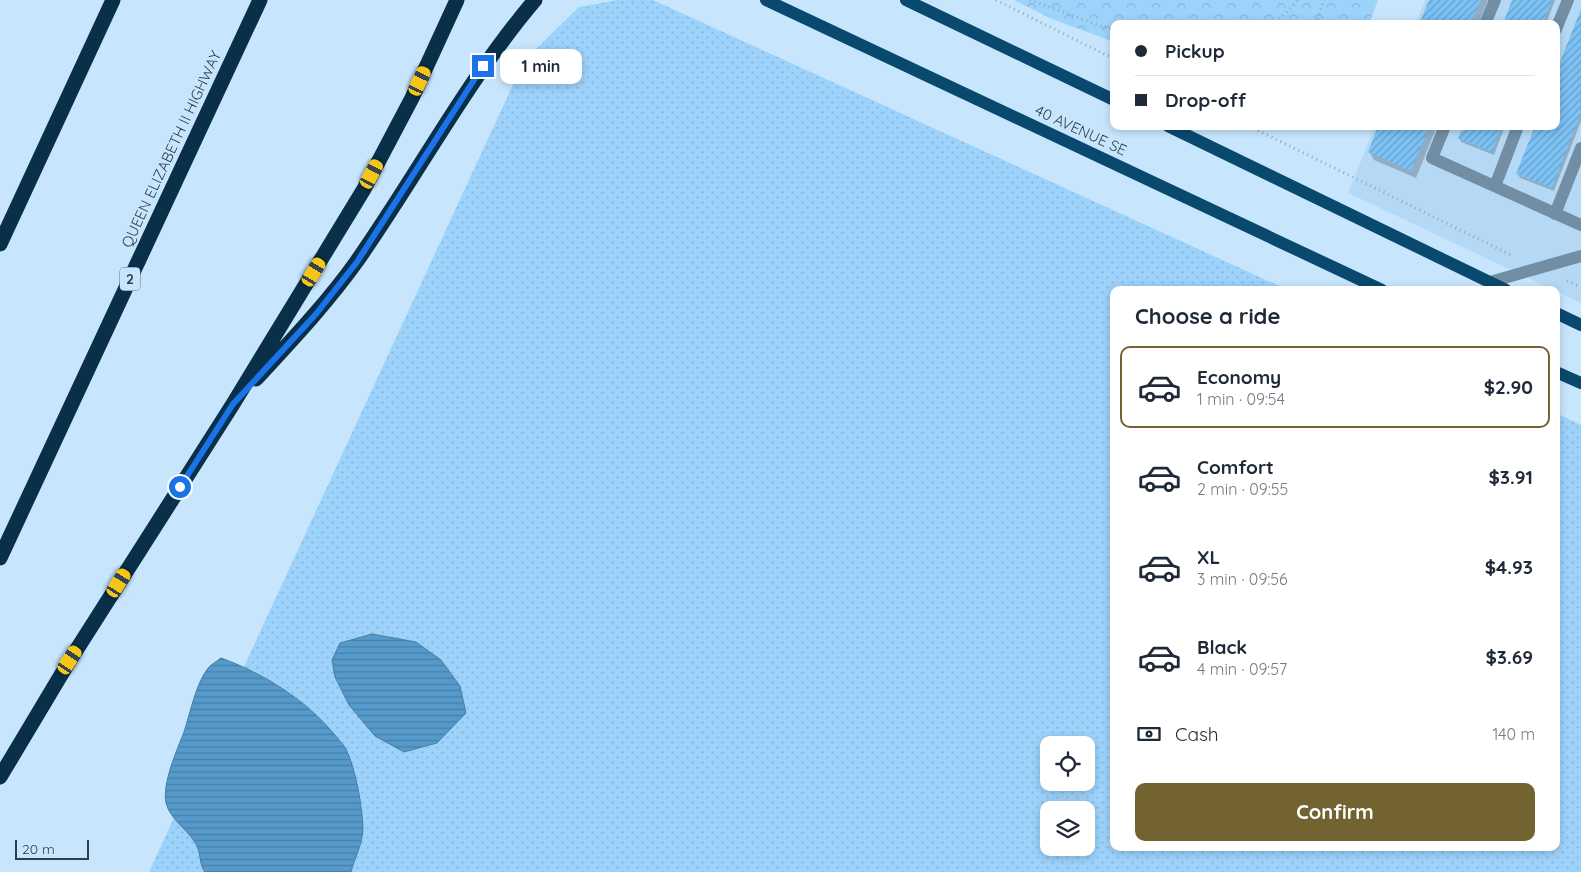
<!DOCTYPE html>
<html lang="en">
<head>
<meta charset="utf-8">
<style>
	body { margin:0; font-family:Quicksand,sans-serif; background:#f6f6f7; color:#1f2937; height:100vh; display:flex; flex-direction:column; font-size:19px; white-space:nowrap }
	* { box-sizing:border-box; margin:0 }
	p { font-size:16px; color:#747a83 }
	.icon { flex:none; width:28px; height:28px; fill:none; stroke:currentColor; stroke-width:2; stroke-linecap:round; stroke-linejoin:round }
	.map { position:relative; flex:1; overflow:hidden }
	.side { position:absolute; left:1110px; top:286px; width:450px; height:565px; display:flex; flex-direction:column; background:#fff; border-radius:10px; box-shadow:0 2px 8px #0003 }
	.side>* { flex:none }
	.banner { position:absolute; left:1110px; top:20px; width:450px; height:110px; border-radius:10px; box-shadow:0 2px 8px #0003; display:grid; align-content:center; height:110px; padding:0 25px; background:#fff }
	.fabs { position:absolute; left:1040px; top:736px; display:grid; gap:10px }
	.fabs a { display:grid; place-items:center; width:55px; height:55px; border-radius:10px; background:#fff; box-shadow:0 2px 8px #0003; font-size:25px }
	.scale { position:absolute; left:15px; bottom:12px; width:74px; box-sizing:border-box; padding-left:5px; border:2px solid #313d47; border-top:0; font-size:14px; line-height:18px; white-space:nowrap; color:#313d47; -webkit-text-stroke:4px #c7e6fe; paint-order:stroke }
	.end { position:absolute; width:22px; height:22px; margin:-11px; border:6px solid #1a73e8; background:#fff; box-shadow:0 0 0 2px #fff }
	.from { border-radius:50% }
	.bubble { position:absolute; height:35px; border-radius:10px; background:#fff; box-shadow:0 2px 8px #0003; font-size:16px; font-weight:800; line-height:35px; text-align:center }
	.car { position:absolute; width:15px; height:30px; margin:-15px -8px; border-radius:6px; box-shadow:0 0 4px 1px #0007; background:linear-gradient(#f5c518 24%,#345 0 40%,#f5c518 0 76%,#345 0 86%,#f5c518 0) }
	.banner b { display:flex; align-items:center; gap:18px; height:48px; font-size:19px }
	.banner b+b { border-top:1px solid #e0e1e3 }
	.banner i { width:12px; height:12px; background:#1f2937 }
	ul { padding:0; list-style:none }
	li { display:flex; align-items:center; gap:15px; height:82px; margin:0 10px 8px; padding:0 15px; border:2px solid transparent; border-radius:10px }
	li div { flex:1 }
	li b { display:block; font-size:19px }
	li em { font-style:normal; font-weight:800 }
	li.current { border-color:#736330 }
	li>.icon { width:45px; height:45px; stroke-width:1.5 }
	h2 { padding:0 25px; font-size:22px; line-height:60px }
	.pay { display:flex; align-items:center; gap:12px; height:55px; padding:0 25px; font-size:19px }
	.pay p { margin-inline-start:auto }
	.primary-button { display:flex; gap:10px; margin-top:auto; padding:10px 25px }
	.primary-button a { flex:1; height:58px; border-radius:10px; background:#736330; color:#fff; font-size:20px; font-weight:800; line-height:58px; text-align:center }
	.map>svg:first-child { display:block }
	.built { fill:#b5d9f5 }
	.grass { fill:url(#grass-dots); fill-rule:evenodd }
	.forest { fill:url(#forest-crowns) }
	.water { fill:url(#water-rules); stroke:#4a7ea3 }
	.shadow { fill:#0003 }
	.building { fill:url(#building-hatch) }
	.lines { fill:none; stroke-linecap:round; stroke-linejoin:round }
	.path { stroke:#90a9bb; stroke-width:3; stroke-dasharray:1 4; stroke-linecap:butt }
	.minor { stroke:#728ea4; stroke-width:12 }
	.major { stroke:#09496e; stroke-width:12 }
	.highway { stroke:#093048; stroke-width:15 }
	.route { stroke:#1a73e8; stroke-width:6 }
	.labels { text-anchor:middle; dominant-baseline:central; stroke-width:4; stroke-linejoin:round; paint-order:stroke }
	.shield { fill:#c7e6fe; stroke:#5e707e; stroke-width:1 }
	.shield-label { font-size:14px; font-weight:bold; fill:#313d47 }
	.street-label { font-size:15px; fill:#313d47; stroke:#c7e6fe }
</style>
</head>
<body>
<div class="map">
<svg width="1581" height="872" viewBox="0 0 1581 872">
	<defs>
		<pattern id="grass-dots" width="8" height="8" patternUnits="userSpaceOnUse" patternTransform="scale(1.25)"><rect width="8" height="8" fill="#9dd2fb"/><path d="M2 2h.1M6 6h.1" fill="none" stroke="#88b5d8" stroke-width="1.8" stroke-linecap="round"/></pattern>
		<pattern id="forest-crowns" width="20" height="18" patternUnits="userSpaceOnUse" patternTransform="scale(1.25)"><rect width="20" height="18" fill="#9dd2fb"/><path d="M2 6a3 3 0 1 1 6 0M12 15a3 3 0 1 1 6 0" fill="none" stroke="#88b5d8"/></pattern>
		<pattern id="water-rules" width="6" height="5" patternUnits="userSpaceOnUse" patternTransform="scale(1.25)"><rect width="6" height="5" fill="#559acb"/><path d="M0 2.5h6" fill="none" stroke="#477fa7"/></pattern>
		<pattern id="building-hatch" width="6" height="6" patternUnits="userSpaceOnUse" patternTransform="scale(1.25)"><rect width="6" height="6" fill="#7cc2f5"/><path d="M-1 1l2-2M0 6l6-6M5 7l2-2" fill="none" stroke="#669fc8"/></pattern>
	</defs>
	<rect width="100%" height="100%" fill="#c7e6fe"/>
	<path class="built" d="M 1425,0 L 1581,0 L 1581,303 L 1348,193 L 1375,126 L 1556,126 L 1556,24 L 1416,24 Z"/>
	<path class="grass" d="M 617,0 L 653,0 L 1288,290 L 1114,290 L 1114,848 L 1556,848 L 1556,413 L 1581,425 L 1581,872 L 149,872 L 524,61 L 579,7 ZM 1049,745 L 1086,745 L 1086,782 L 1049,782 ZM 1049,810 L 1086,810 L 1086,848 L 1049,848 Z"/>
	<path class="forest" d="M 1014,0 L 1378,0 L 1369,24 L 1114,24 L 1114,42 L 1052,19 Z"/>
	<path class="water" d="M 372,634 L 416,642 L 441,660 L 460,686 L 466,713 L 437,743 L 404,752 L 375,736 L 349,705 L 335,677 L 332,660 L 340,643 Z
		M 221,658 C 263,673 306,700 334,734 C 338,739 343,744 346,749 C 356,770 362,805 363,828 C 363,843 355,857 351,872 L 205,872 C 199,864 201,855 197,846 C 190,831 170,820 166,803 C 162,783 177,750 184,732 C 190,714 196,682 209,667 C 212,664 217,661 221,658 Z"/>
	<path class="shadow" d="M 1430,0 L 1488,0 L 1478,24 L 1421,24 Z
		M 1514,0 L 1555,0 L 1546,24 L 1504,24 Z
		M 1581,13 L 1581,121 L 1554,191 L 1520,178 L 1518,174 L 1556,126 Z
		M 1379,126 L 1437,126 L 1416,178 L 1374,160 L 1369,151 Z
		M 1464,126 L 1505,126 L 1494,155 L 1461,142 L 1459,138 Z"/>
	<path class="building" d="M 1429,0 L 1481,0 L 1471,24 L 1419,24 Z
		M 1512,0 L 1552,0 L 1543,24 L 1503,24 Z
		M 1581,9 L 1581,113 L 1552,188 L 1516,174 L 1535,126 L 1556,126 L 1556,72 Z
		M 1378,126 L 1429,126 L 1411,171 L 1368,152 Z
		M 1463,126 L 1502,126 L 1492,152 L 1458,138 Z"/>
	<g class="lines">
		<path class="path" d="M 996,0 L 1114,59
			M 1030,0 L 1114,31
			M 1270,24 L 1285,14 L 1298,0
			M 1316,24 L 1324,0
			M 1249,126 L 1513,256
			M 1567,281 L 1581,287"/>
		<path class="minor" d="M 1485,24 L 1495,0
			M 1556,29 L 1568,0
			M 1445,126 L 1432,158 L 1581,225
			M 1495,186 L 1518,126
			M 1555,214 L 1581,148
			M 1490,282 L 1581,256"/>
		<path class="major" d="M 766,0 L 1382,290
			M 906,0 L 1114,100
			M 1168,126 L 1506,290
			M 1556,313 L 1581,325
			M 1556,372 L 1581,383"/>
		<path class="highway" d="M 0,244 L 113,0
			M 256,379 C 291,341 327,303 357,261 C 418,174 467,80 535,0
			M 0,558 L 260,0
			M 0,777 L 70,660 L 233,404 L 364,189 L 412,98 L 457,0"/>
	</g>
	<g class="lines">
		<path class="route" d="M 180,487 L 233,404 L 316,314 L 357,262 L 483,66"/>
	</g>
	<g class="labels">
		<rect class="shield" x="120" y="267.5" width="20" height="23" rx="4"/>
		<g class="shield-label">
			<text x="130" y="279">2</text>
		</g>
		<g class="street-label">
			<text transform="translate(1081 130) rotate(25)">40 AVENUE SE</text>
			<text transform="translate(171 149) rotate(-65)">QUEEN ELIZABETH II HIGHWAY</text>
		</g>
	</g>
</svg>
<div class="fabs">
<a><svg class="icon" aria-label="locate" viewBox="0 0 24 24"><circle cx="12" cy="12" r="6"/><path d="M12 2v4M12 18v4M2 12h4M18 12h4"/></svg></a>
<a><svg class="icon" aria-label="layers" viewBox="0 0 24 24"><path d="M12 4l9 5-9 5-9-5zM3 14l9 5 9-5"/></svg></a>
</div>
<div class="scale">20 m</div>
<i class="end from" style="left:180px;top:487px"></i>
<i class="end" style="left:483px;top:66px"></i>
<div class="bubble" style="left:500px;top:49px;width:82px">1 min</div>
<i class="car" style="left:420px;top:81px;rotate:25deg"></i>
<i class="car" style="left:372px;top:174px;rotate:28deg"></i>
<i class="car" style="left:314px;top:272px;rotate:31deg"></i>
<i class="car" style="left:119px;top:583px;rotate:32deg"></i>
<i class="car" style="left:70px;top:660px;rotate:33deg"></i>
<div class="banner">
<b><i class="from"></i>Pickup</b>
<b><i></i>Drop-off</b>
</div>
<section class="side">
<h2>Choose a ride</h2>
<ul>
<li class="current"><svg class="icon" aria-label="car" viewBox="0 0 24 24"><path d="M5 17H2v-5l4-1 3-4h7l3 4 3 1v5h-3M9 17h6M6 11h13"/><circle cx="7" cy="17" r="2"/><circle cx="17" cy="17" r="2"/></svg><div><b>Economy</b><p>1 min · 09:54</p></div><em>$2.90</em></li>
<li><svg class="icon" aria-label="car" viewBox="0 0 24 24"><path d="M5 17H2v-5l4-1 3-4h7l3 4 3 1v5h-3M9 17h6M6 11h13"/><circle cx="7" cy="17" r="2"/><circle cx="17" cy="17" r="2"/></svg><div><b>Comfort</b><p>2 min · 09:55</p></div><em>$3.91</em></li>
<li><svg class="icon" aria-label="car" viewBox="0 0 24 24"><path d="M5 17H2v-5l4-1 3-4h7l3 4 3 1v5h-3M9 17h6M6 11h13"/><circle cx="7" cy="17" r="2"/><circle cx="17" cy="17" r="2"/></svg><div><b>XL</b><p>3 min · 09:56</p></div><em>$4.93</em></li>
<li><svg class="icon" aria-label="car" viewBox="0 0 24 24"><path d="M5 17H2v-5l4-1 3-4h7l3 4 3 1v5h-3M9 17h6M6 11h13"/><circle cx="7" cy="17" r="2"/><circle cx="17" cy="17" r="2"/></svg><div><b>Black</b><p>4 min · 09:57</p></div><em>$3.69</em></li>
</ul>
<div class="pay"><svg class="icon" aria-label="cash" viewBox="0 0 24 24"><path d="M3 7h18v10H3z"/><circle cx="12" cy="12" r="2"/></svg>Cash<p>140 m</p></div>
<div class="primary-button"><a>Confirm</a></div>
</section>
</div>
</body>
</html>
